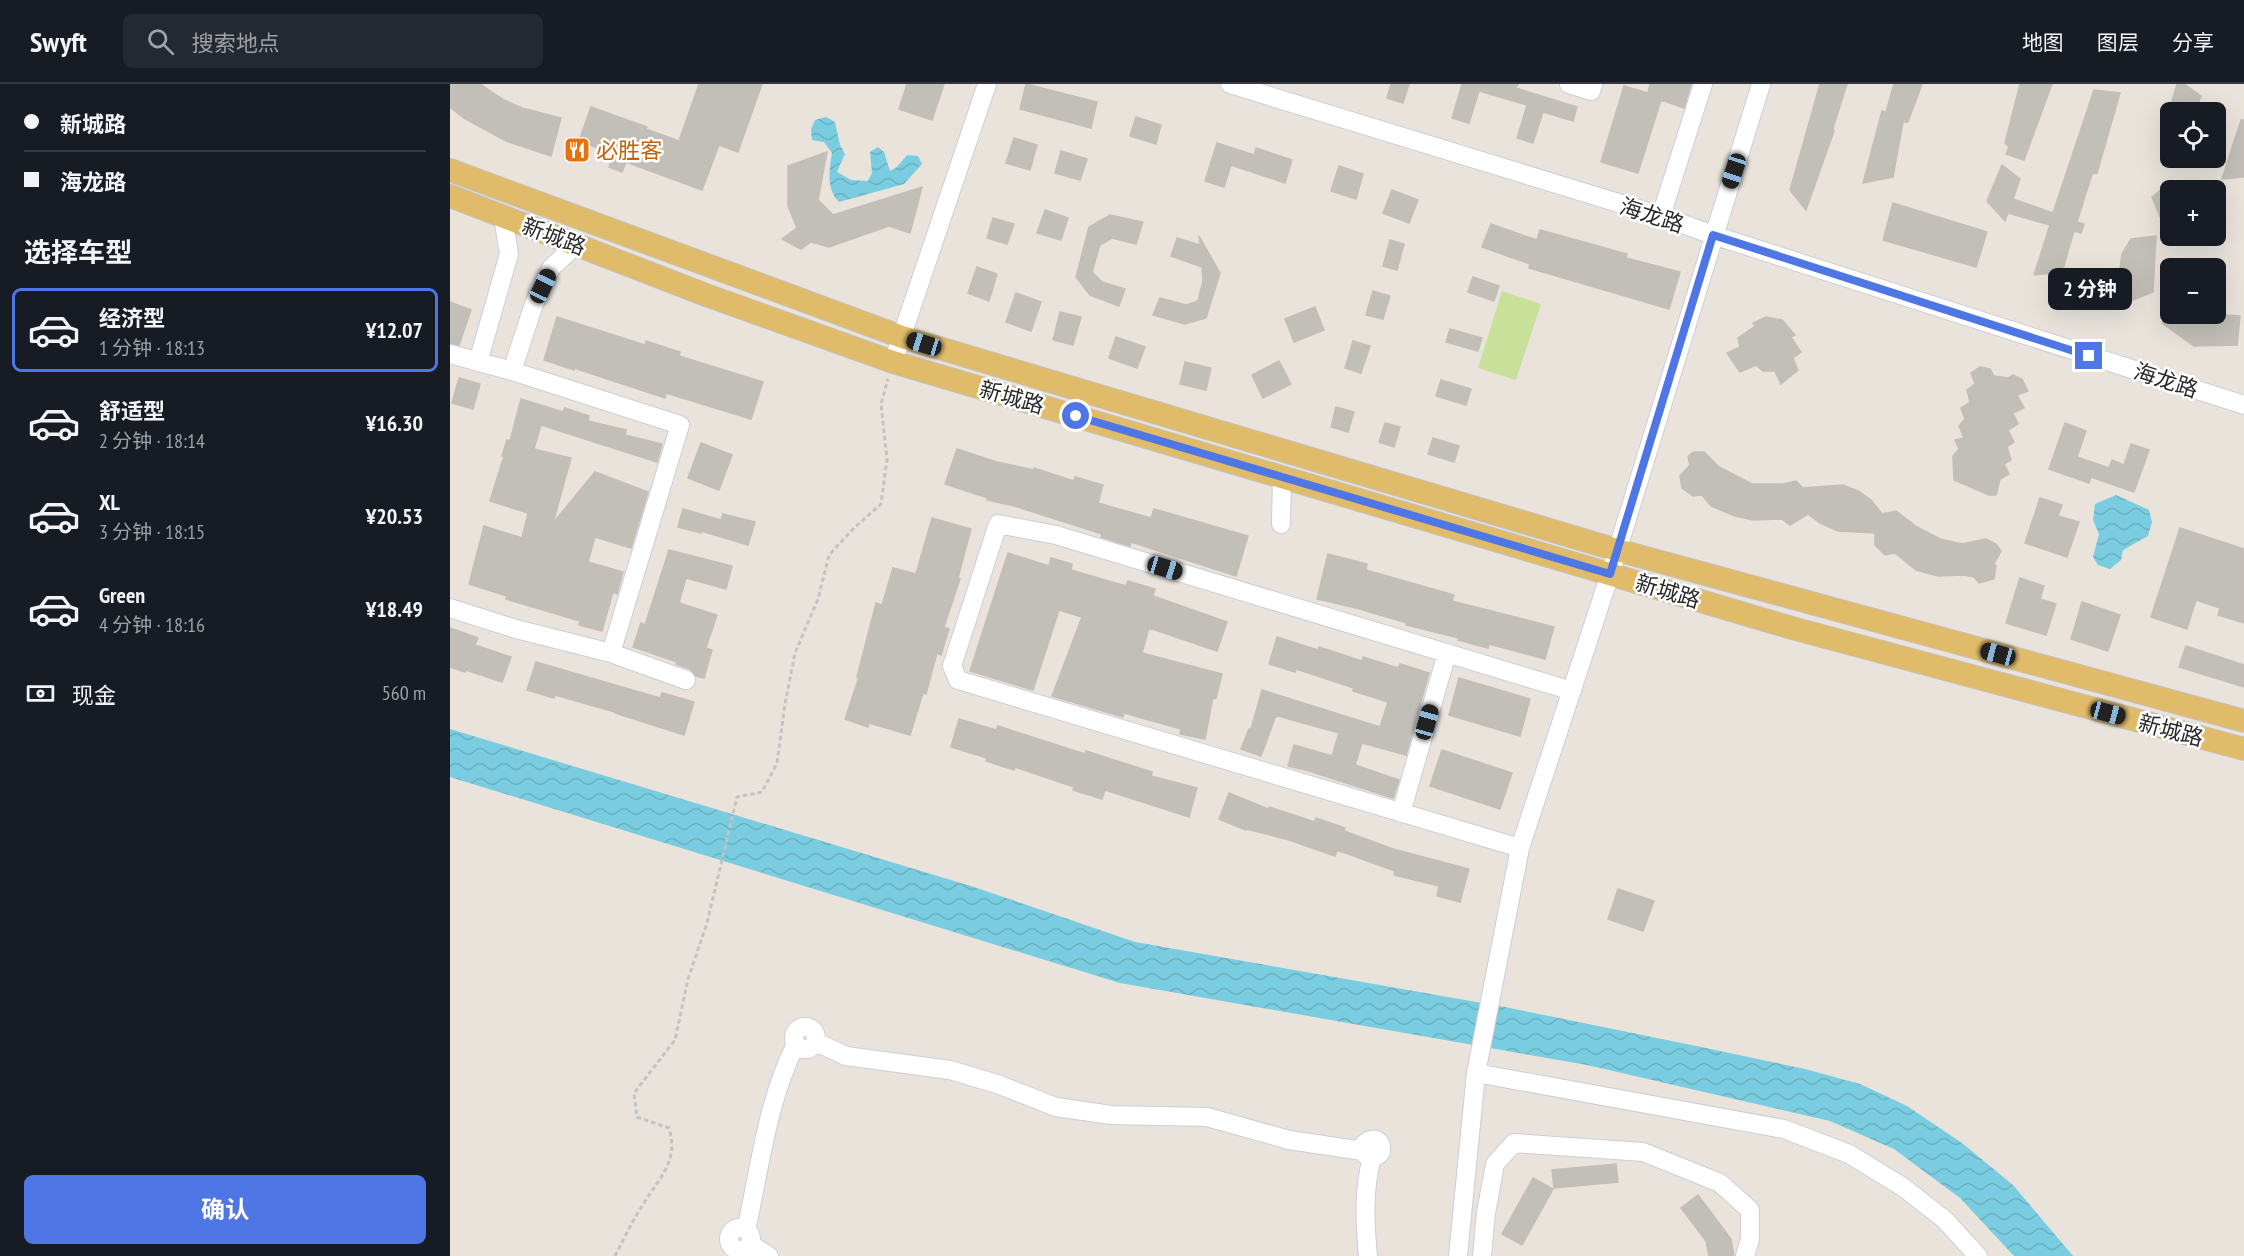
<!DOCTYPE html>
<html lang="zh">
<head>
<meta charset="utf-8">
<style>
	body { margin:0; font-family:"PT Sans Narrow","Noto Sans SC",sans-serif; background:#242831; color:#f1f3f6; height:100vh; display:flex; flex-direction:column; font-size:22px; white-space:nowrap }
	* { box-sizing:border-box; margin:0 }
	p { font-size:20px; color:#9ea1a6 }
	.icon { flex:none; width:33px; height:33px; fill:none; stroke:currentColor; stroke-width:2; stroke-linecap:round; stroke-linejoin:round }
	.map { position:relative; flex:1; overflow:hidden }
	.sheet { display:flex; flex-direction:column; background:#171b24; width:450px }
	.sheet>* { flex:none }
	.top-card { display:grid; align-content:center; height:132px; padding:0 24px; background:#171b24 }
	.controls { position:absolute; left:1710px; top:18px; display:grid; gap:12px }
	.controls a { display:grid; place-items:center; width:66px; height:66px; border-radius:9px; background:#171b24; box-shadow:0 6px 24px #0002; font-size:30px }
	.end { position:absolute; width:27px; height:27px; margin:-14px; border:8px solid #4e76e5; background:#fff; box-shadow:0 0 0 3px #fff }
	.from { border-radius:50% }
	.bubble { position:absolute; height:42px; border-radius:9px; background:#171b24; box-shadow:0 6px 24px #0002; font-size:20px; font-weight:700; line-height:42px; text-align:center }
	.car { position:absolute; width:18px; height:36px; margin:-18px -9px; border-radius:8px; box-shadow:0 0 4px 2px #0007; background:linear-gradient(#222 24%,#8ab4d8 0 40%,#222 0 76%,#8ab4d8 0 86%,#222 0) }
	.top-card b { display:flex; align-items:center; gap:21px; height:57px; font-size:22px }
	.top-card b+b { border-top:2px solid #363941 }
	.top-card i { width:15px; height:15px; background:#f1f3f6 }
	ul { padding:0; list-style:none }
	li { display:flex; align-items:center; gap:18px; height:84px; margin:0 12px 9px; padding:0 12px; border:3px solid transparent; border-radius:9px }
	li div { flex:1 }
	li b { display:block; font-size:22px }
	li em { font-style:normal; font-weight:700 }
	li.on { border-color:#4e76e5 }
	li>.icon { width:54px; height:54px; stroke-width:1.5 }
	h2 { padding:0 24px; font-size:27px; line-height:72px }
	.pay { display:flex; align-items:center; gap:15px; height:66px; padding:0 24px; font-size:22px }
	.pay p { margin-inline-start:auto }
	.cta { display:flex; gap:12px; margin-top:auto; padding:12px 24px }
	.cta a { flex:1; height:69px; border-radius:9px; background:#4e76e5; color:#fff; font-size:24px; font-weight:700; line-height:69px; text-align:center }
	header { display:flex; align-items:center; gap:36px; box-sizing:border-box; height:84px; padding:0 30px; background:#171b24; border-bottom:2px solid #363941 }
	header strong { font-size:28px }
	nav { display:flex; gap:33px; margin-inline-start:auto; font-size:21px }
	.search { width:420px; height:54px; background:#242831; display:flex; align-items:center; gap:15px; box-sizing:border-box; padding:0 21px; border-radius:9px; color:#9ea1a6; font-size:22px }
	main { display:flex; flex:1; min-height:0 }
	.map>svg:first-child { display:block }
	.pitch { fill:#c9e09b }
	.water { fill:url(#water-waves) }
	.building { fill:#c2beb8; stroke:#c4beb6; stroke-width:1.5 }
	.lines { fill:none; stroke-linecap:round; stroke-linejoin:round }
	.minor-casing { stroke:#cbced9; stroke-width:20 }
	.major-casing { stroke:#c3c3c3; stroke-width:24 }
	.path { stroke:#c3c3c3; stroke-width:3; stroke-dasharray:4.5 3; stroke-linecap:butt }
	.minor { stroke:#fff; stroke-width:18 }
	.major { stroke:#e0bb6a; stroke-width:22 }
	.route { stroke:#4e76e5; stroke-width:8 }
	.labels { text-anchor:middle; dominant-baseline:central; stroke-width:5; stroke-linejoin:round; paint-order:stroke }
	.food-label { font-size:22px; fill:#c56008; stroke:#fff; text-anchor:start }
	.street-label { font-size:22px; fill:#292929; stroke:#fff }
</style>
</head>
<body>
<header>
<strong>Swyft</strong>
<div class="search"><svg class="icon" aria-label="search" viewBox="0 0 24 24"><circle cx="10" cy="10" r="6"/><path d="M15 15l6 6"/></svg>搜索地点</div>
<nav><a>地图</a><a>图层</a><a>分享</a></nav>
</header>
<main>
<section class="sheet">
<div class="top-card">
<b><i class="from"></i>新城路</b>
<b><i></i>海龙路</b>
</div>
<h2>选择车型</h2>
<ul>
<li class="on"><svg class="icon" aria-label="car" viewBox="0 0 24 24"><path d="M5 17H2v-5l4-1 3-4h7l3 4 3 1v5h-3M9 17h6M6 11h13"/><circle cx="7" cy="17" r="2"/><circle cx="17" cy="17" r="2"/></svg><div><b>经济型</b><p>1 分钟 · 18:13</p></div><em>¥12.07</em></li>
<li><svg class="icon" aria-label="car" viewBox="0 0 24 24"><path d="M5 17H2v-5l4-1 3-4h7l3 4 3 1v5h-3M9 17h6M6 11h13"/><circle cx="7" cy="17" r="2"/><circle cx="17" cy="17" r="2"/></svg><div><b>舒适型</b><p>2 分钟 · 18:14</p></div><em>¥16.30</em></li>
<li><svg class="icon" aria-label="car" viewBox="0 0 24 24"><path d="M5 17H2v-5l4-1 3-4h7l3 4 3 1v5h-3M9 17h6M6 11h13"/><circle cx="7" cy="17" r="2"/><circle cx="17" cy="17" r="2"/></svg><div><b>XL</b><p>3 分钟 · 18:15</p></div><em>¥20.53</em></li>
<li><svg class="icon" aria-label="car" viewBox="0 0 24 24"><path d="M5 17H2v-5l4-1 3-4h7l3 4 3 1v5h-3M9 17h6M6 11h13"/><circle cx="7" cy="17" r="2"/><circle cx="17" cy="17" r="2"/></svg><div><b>Green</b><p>4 分钟 · 18:16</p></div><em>¥18.49</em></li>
</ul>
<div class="pay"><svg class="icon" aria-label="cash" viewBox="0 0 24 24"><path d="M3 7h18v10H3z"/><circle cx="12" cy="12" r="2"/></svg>现金<p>560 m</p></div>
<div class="cta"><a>确认</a></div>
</section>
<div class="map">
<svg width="1794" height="1172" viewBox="0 0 1794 1172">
	<defs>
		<pattern id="water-waves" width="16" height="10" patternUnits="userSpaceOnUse" patternTransform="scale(1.5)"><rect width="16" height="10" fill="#7acde0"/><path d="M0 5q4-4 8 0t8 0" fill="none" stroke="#6ab0c0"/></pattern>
	</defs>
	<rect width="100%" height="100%" fill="#e9e3dc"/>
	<path class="pitch" d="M 1052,207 L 1091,220 L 1066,296 L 1028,284 Z"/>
	<path class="water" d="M 376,33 L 385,38 L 390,61 L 395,70 L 387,88 L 401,96 L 418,97 L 422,89 L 420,68 L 428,63 L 434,68 L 440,87 L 447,83 L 457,71 L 468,72 L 472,80 L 454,100 L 389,118 C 376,104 379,87 382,69 L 374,58 L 362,56 L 361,45 L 365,36 Z
		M 1666,411 L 1699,426 L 1702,438 L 1698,452 L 1673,466 L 1671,476 L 1660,485 L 1648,481 L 1643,473 L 1649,450 L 1643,436 L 1645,420 Z
		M 0,645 L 524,803 L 685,858 L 1055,923 L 1256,964 L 1355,985 L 1410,1000 L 1457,1022 L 1512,1059 L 1563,1101 L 1623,1172 L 1564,1172 L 1510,1114 L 1444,1065 L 1380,1037 L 1137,981 L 670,899 L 0,693 Z"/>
	<path class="building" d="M 0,0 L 30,0 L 54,16 L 72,24 L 111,34 L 101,72 L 56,57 L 14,34 L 0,23 Z
		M 249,0 L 312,0 L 288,68 L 269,61 L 252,106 L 176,78 L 172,88 L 159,83 L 164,70 L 129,57 L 141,23 L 197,43 L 196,45 L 229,57 Z
		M 457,0 L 494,0 L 482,36 L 449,25 Z
		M 576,0 L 647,18 L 641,44 L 570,25 Z
		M 941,0 L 959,0 L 953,19 L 937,14 Z
		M 1012,0 L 1068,0 L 1066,4 L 1127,23 L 1123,37 L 1093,28 L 1083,59 L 1067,54 L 1077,21 L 1029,7 L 1019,39 L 1002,34 Z
		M 1200,0 L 1241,0 L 1234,24 L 1211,16 L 1188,89 L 1151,78 L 1174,2 L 1198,9 Z
		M 1370,0 L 1397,0 L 1383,44 L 1384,47 L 1356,126 L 1340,106 Z
		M 1444,0 L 1472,0 L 1458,38 L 1453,38 L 1443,93 L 1413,99 L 1432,27 L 1436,28 Z
		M 1570,0 L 1602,0 L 1574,76 L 1556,70 L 1559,63 L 1555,59 Z
		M 1727,0 L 1734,0 L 1751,12 L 1745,28 L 1719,28 Z
		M 1644,6 L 1670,9 L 1647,89 L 1642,90 L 1627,138 L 1634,140 L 1631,149 L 1624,147 L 1612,188 L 1584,191 L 1600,141 L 1558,129 L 1555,137 L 1537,117 L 1552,81 L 1570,95 L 1563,115 L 1603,129 Z
		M 686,33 L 711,41 L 706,60 L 680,52 Z
		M 1791,36 L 1794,36 L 1794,93 L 1772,95 Z
		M 564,54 L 587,61 L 580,86 L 556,79 Z
		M 767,59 L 804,71 L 806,64 L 842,76 L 835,99 L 781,81 L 774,103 L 755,97 Z
		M 611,67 L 637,75 L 630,96 L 605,89 Z
		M 377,68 L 368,116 L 383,131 L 472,103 L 460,149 L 439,142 L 379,163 L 361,158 L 351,165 L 332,155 L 347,144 L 338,122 L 338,82 Z
		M 889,82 L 913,90 L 906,115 L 881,107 Z
		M 1720,98 L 1720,131 L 1713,140 L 1702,113 Z
		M 942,106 L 968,116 L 959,139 L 933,129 Z
		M 1443,119 L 1537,148 L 1526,183 L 1433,156 Z
		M 595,126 L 618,134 L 611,156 L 587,149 Z
		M 660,131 L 693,138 L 686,160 L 662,154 L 650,161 L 642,188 L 652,198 L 675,205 L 669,222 L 640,211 L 626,193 L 639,143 Z
		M 543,134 L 564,140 L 557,160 L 537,154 Z
		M 1041,140 L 1087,156 L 1090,146 L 1177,170 L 1176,174 L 1230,188 L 1219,225 L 1079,184 L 1080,180 L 1032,163 Z
		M 749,152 L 770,189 L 756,234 L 735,240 L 703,231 L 710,214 L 736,221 L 748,217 L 753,197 L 752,183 L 721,172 L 727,154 L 750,161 Z
		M 1706,152 L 1703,208 L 1673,220 L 1668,200 L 1672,170 L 1681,155 Z
		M 940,156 L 954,160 L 947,186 L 933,182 Z
		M 527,183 L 547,190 L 539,217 L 518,209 Z
		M 1023,193 L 1049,202 L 1044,217 L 1018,208 Z
		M 923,207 L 940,212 L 933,235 L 916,231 Z
		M 566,209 L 591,218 L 581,247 L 556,238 Z
		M 0,218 L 21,226 L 9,261 L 0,259 Z
		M 865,223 L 874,246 L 844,258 L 835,235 Z
		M 610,228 L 631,233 L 623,261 L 603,256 Z
		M 1716,230 L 1759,230 L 1790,232 L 1787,261 L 1744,262 L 1712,239 Z
		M 107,233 L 195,261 L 196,257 L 230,268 L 229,272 L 313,298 L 301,335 L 216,309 L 215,314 L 124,284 L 124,286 L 94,276 Z
		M 1316,233 L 1332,236 L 1345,251 L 1341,253 L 1351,268 L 1343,274 L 1348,286 L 1331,300 L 1325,287 L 1313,287 L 1306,281 L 1290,288 L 1277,269 L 1290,263 L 1288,254 L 1305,242 L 1303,239 Z
		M 1000,245 L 1032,254 L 1028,267 L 996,258 Z
		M 666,253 L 695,263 L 687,284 L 659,274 Z
		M 903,257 L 920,262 L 911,289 L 895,284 Z
		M 829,277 L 841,300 L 813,314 L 802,291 Z
		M 735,278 L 761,284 L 756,306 L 730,300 Z
		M 1530,283 L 1540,285 L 1544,292 L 1558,294 L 1563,291 L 1572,295 L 1578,307 L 1567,311 L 1574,324 L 1563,329 L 1568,340 L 1558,346 L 1564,358 L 1557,363 L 1561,376 L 1554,380 L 1559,390 L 1550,395 L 1546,411 L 1539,411 L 1504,396 L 1503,372 L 1509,365 L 1505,356 L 1514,354 L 1509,342 L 1515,335 L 1511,324 L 1520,318 L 1517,306 L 1525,300 L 1521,289 Z
		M 9,294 L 30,300 L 23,325 L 2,319 Z
		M 991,296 L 1021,305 L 1016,321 L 986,312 Z
		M 71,315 L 113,328 L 115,324 L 139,332 L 138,337 L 176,346 L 175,351 L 212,360 L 207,378 L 91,341 L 84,365 L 121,374 L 103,439 L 145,388 L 198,408 L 181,464 L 145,453 L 138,478 L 173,488 L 167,510 L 163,508 L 152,547 L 129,541 L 130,537 L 56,515 L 57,512 L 19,500 L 34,442 L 72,454 L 78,429 L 40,417 L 54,372 L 52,372 L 57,356 L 60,357 Z
		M 886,323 L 904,328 L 898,348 L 881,343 Z
		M 935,339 L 950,343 L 944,363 L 929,358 Z
		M 1615,339 L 1636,347 L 1627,373 L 1659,384 L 1662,376 L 1674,381 L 1681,360 L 1699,366 L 1684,408 L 1641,393 L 1639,399 L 1599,385 Z
		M 983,354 L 1009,362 L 1004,378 L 978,370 Z
		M 251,359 L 282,371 L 269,406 L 238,394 Z
		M 507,365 L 547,378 L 584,386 L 584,384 L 624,397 L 625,393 L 653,401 L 648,419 L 701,434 L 704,425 L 798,452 L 786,492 L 681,458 L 680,462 L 651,453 L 652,450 L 564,422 L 537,416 L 538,414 L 495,400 Z
		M 1243,368 L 1254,368 L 1269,383 L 1302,400 L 1333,400 L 1346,397 L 1353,404 L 1393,401 L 1408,407 L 1421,416 L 1432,430 L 1446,427 L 1467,443 L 1490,455 L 1512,460 L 1536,455 L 1546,460 L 1551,467 L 1544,480 L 1546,482 L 1544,495 L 1529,499 L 1524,493 L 1514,491 L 1488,492 L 1466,486 L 1445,469 L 1435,471 L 1425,461 L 1425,449 L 1388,447 L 1370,439 L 1358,430 L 1340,441 L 1332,435 L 1303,436 L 1285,432 L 1261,422 L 1252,411 L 1243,412 L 1232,404 L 1230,392 L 1240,381 L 1238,373 Z
		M 1590,414 L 1612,421 L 1608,432 L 1629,438 L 1617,473 L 1575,459 Z
		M 233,425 L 271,436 L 273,430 L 305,438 L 298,461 L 251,447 L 251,449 L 228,443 Z
		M 482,434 L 521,445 L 508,494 L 510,495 L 494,543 L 499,545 L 491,571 L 487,569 L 476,610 L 473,609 L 460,651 L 419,639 L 418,643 L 395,635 L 409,593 L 407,593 L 426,519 L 432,521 L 443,484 L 466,490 Z
		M 1730,444 L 1794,465 L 1794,539 L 1768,531 L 1770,524 L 1746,516 L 1737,545 L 1701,533 Z
		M 219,466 L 282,482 L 276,505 L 236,494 L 229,519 L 267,531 L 256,564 L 262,566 L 254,594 L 246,592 L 240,585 L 226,580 L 227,578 L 183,563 L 191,539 L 195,541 Z
		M 558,469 L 599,482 L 601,474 L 622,480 L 621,486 L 676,502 L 678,497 L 705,505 L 703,512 L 777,538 L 767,567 L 699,544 L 692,569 L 772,590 L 766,614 L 763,613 L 755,655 L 730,650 L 731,645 L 674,629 L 673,633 L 602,612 L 632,533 L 609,526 L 583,606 L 520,587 Z
		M 878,470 L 917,480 L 916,486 L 1004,511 L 1002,517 L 1104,543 L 1095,575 L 1039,560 L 1038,564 L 1008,556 L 1009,554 L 956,541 L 957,539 L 906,524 L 867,515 Z
		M 1570,494 L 1594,502 L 1590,515 L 1606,520 L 1596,551 L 1556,539 Z
		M 1632,518 L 1670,531 L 1658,567 L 1621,555 Z
		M 0,544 L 28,554 L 25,561 L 61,573 L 52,598 L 16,586 L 15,588 L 0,583 Z
		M 827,553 L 868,566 L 869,563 L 912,577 L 913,573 L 948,584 L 950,580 L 979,589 L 956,671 L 912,659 L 905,681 L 949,696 L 943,714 L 859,687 L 838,682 L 844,661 L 882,672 L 889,649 L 828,632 L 825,634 L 811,672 L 791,665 L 799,645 L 801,645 L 812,606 L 930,643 L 938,618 L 903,607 L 904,604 L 846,585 L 845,588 L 819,580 Z
		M 1736,562 L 1794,581 L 1794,603 L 1729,583 Z
		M 86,578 L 210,614 L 212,609 L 244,618 L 234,651 L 165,629 L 165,628 L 105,611 L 104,614 L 77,606 Z
		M 1009,594 L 1080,615 L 1070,652 L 999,631 Z
		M 509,635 L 546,646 L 548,642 L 635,670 L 636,667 L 702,688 L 701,692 L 747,704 L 739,733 L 655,706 L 652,715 L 623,706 L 624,703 L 565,683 L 564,686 L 536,677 L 537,674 L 501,663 Z
		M 992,666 L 1062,689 L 1050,725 L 980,702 Z
		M 779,709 L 818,725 L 819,723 L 865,738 L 866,734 L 895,744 L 894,747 L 943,765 L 1019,785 L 1010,818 L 987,812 L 989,802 L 944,791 L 945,787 L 887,766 L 885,772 L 839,756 L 797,745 L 796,746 L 769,735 Z
		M 1168,805 L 1204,817 L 1193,847 L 1158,835 Z
		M 1166,1080 L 1168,1098 L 1104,1104 L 1102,1086 Z
		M 1083,1094 L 1103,1105 L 1072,1161 L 1052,1150 Z
		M 1248,1111 L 1281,1155 L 1284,1172 L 1259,1172 L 1256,1157 L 1231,1124 Z"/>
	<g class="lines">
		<g class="minor-casing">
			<path id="minor" d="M 780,0 L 1211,132 L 1263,151 L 1794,321
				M 1119,0 L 1141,7 L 1143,0
				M 1211,132 L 1253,0
				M 0,270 L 62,287 L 230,341 L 161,569 L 66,545 L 0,524
				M 28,278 L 59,170 L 53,133
				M 443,278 L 537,0
				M 62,287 L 84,220 L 101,184 L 126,161
				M 831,440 L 832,393
				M 161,569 L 236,596
				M 951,729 L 997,569
				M 1070,764 L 508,596 L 502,582 L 548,440 L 606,451 L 1122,607
				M344 954a11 11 0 1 1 22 0a11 11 0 1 1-22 0Z
				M 366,958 L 396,972 L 500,986 L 547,1000 L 606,1023 L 661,1031 L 757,1033 L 839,1056 L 913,1067
				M 1026,989 L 1334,1045 L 1399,1070 L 1453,1103 L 1495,1136 L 1528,1172
				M279 1155a11 11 0 1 1 22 0a11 11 0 1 1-22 0Z
				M 296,1146 C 310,1084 317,1017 346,960
				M 300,1160 L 319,1172
				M 918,1172 C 915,1140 913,1105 922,1074 C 927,1072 932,1070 931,1064 C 930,1045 898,1063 920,1074
				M 1008,1172 L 1026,989 L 1070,764 L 1160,490 L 1311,0
				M 1032,1172 L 1036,1129 L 1045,1080 L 1064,1059 L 1193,1068 L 1270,1099 L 1300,1126 L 1300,1155 L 1295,1172"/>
		</g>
		<g class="major-casing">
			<path id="major" d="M 0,86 L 452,253 L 1167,466 L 1794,637
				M 0,112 L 256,211 L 443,278 L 1342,544 L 1794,665"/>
		</g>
		<path class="path" d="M 165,1172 C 174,1154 183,1136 194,1119 C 210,1093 229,1077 219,1044 L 187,1033 L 184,1009 L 225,956 L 238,895 L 257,839 L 287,713 L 312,708 L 327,679 L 335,620 L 345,569 L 368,515 L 379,471 L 404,444 L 431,420 L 437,375 L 431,320 L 438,295"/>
		<use href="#minor" class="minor"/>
		<use href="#major" class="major"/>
	</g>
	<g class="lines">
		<path class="route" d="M 626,332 L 1160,490 L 1263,151 L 1639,272"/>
	</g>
	<defs>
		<g id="restaurant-square" transform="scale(1.35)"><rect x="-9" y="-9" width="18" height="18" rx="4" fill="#e8710a" stroke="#fff"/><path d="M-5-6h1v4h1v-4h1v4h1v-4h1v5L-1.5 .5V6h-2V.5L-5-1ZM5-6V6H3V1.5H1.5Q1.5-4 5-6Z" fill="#fff"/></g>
	</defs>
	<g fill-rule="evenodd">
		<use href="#restaurant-square" x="127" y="66"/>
	</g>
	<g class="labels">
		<g class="food-label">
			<text x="146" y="66">必胜客</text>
		</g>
		<g class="street-label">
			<text transform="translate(1202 131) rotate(18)">海龙路</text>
			<text transform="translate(104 152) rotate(21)">新城路</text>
			<text transform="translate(1716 296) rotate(18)">海龙路</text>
			<text transform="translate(562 313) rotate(16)">新城路</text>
			<text transform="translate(1218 507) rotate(17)">新城路</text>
			<text transform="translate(1721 646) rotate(15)">新城路</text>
		</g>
	</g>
</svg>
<div class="controls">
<a><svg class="icon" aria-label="locate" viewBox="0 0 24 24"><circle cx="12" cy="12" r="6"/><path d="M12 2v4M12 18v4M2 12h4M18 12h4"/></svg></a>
<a>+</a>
<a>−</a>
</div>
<i class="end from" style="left:626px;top:332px"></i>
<i class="end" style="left:1639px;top:272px"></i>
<div class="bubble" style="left:1598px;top:184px;width:84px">2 分钟</div>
<i class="car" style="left:1284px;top:87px;rotate:198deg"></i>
<i class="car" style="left:93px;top:202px;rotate:25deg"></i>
<i class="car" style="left:474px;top:260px;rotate:287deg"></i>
<i class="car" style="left:715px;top:484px;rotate:107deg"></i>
<i class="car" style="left:1548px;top:570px;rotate:285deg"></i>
<i class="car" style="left:1658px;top:629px;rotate:105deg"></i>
<i class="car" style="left:977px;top:638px;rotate:16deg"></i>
</div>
</main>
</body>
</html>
